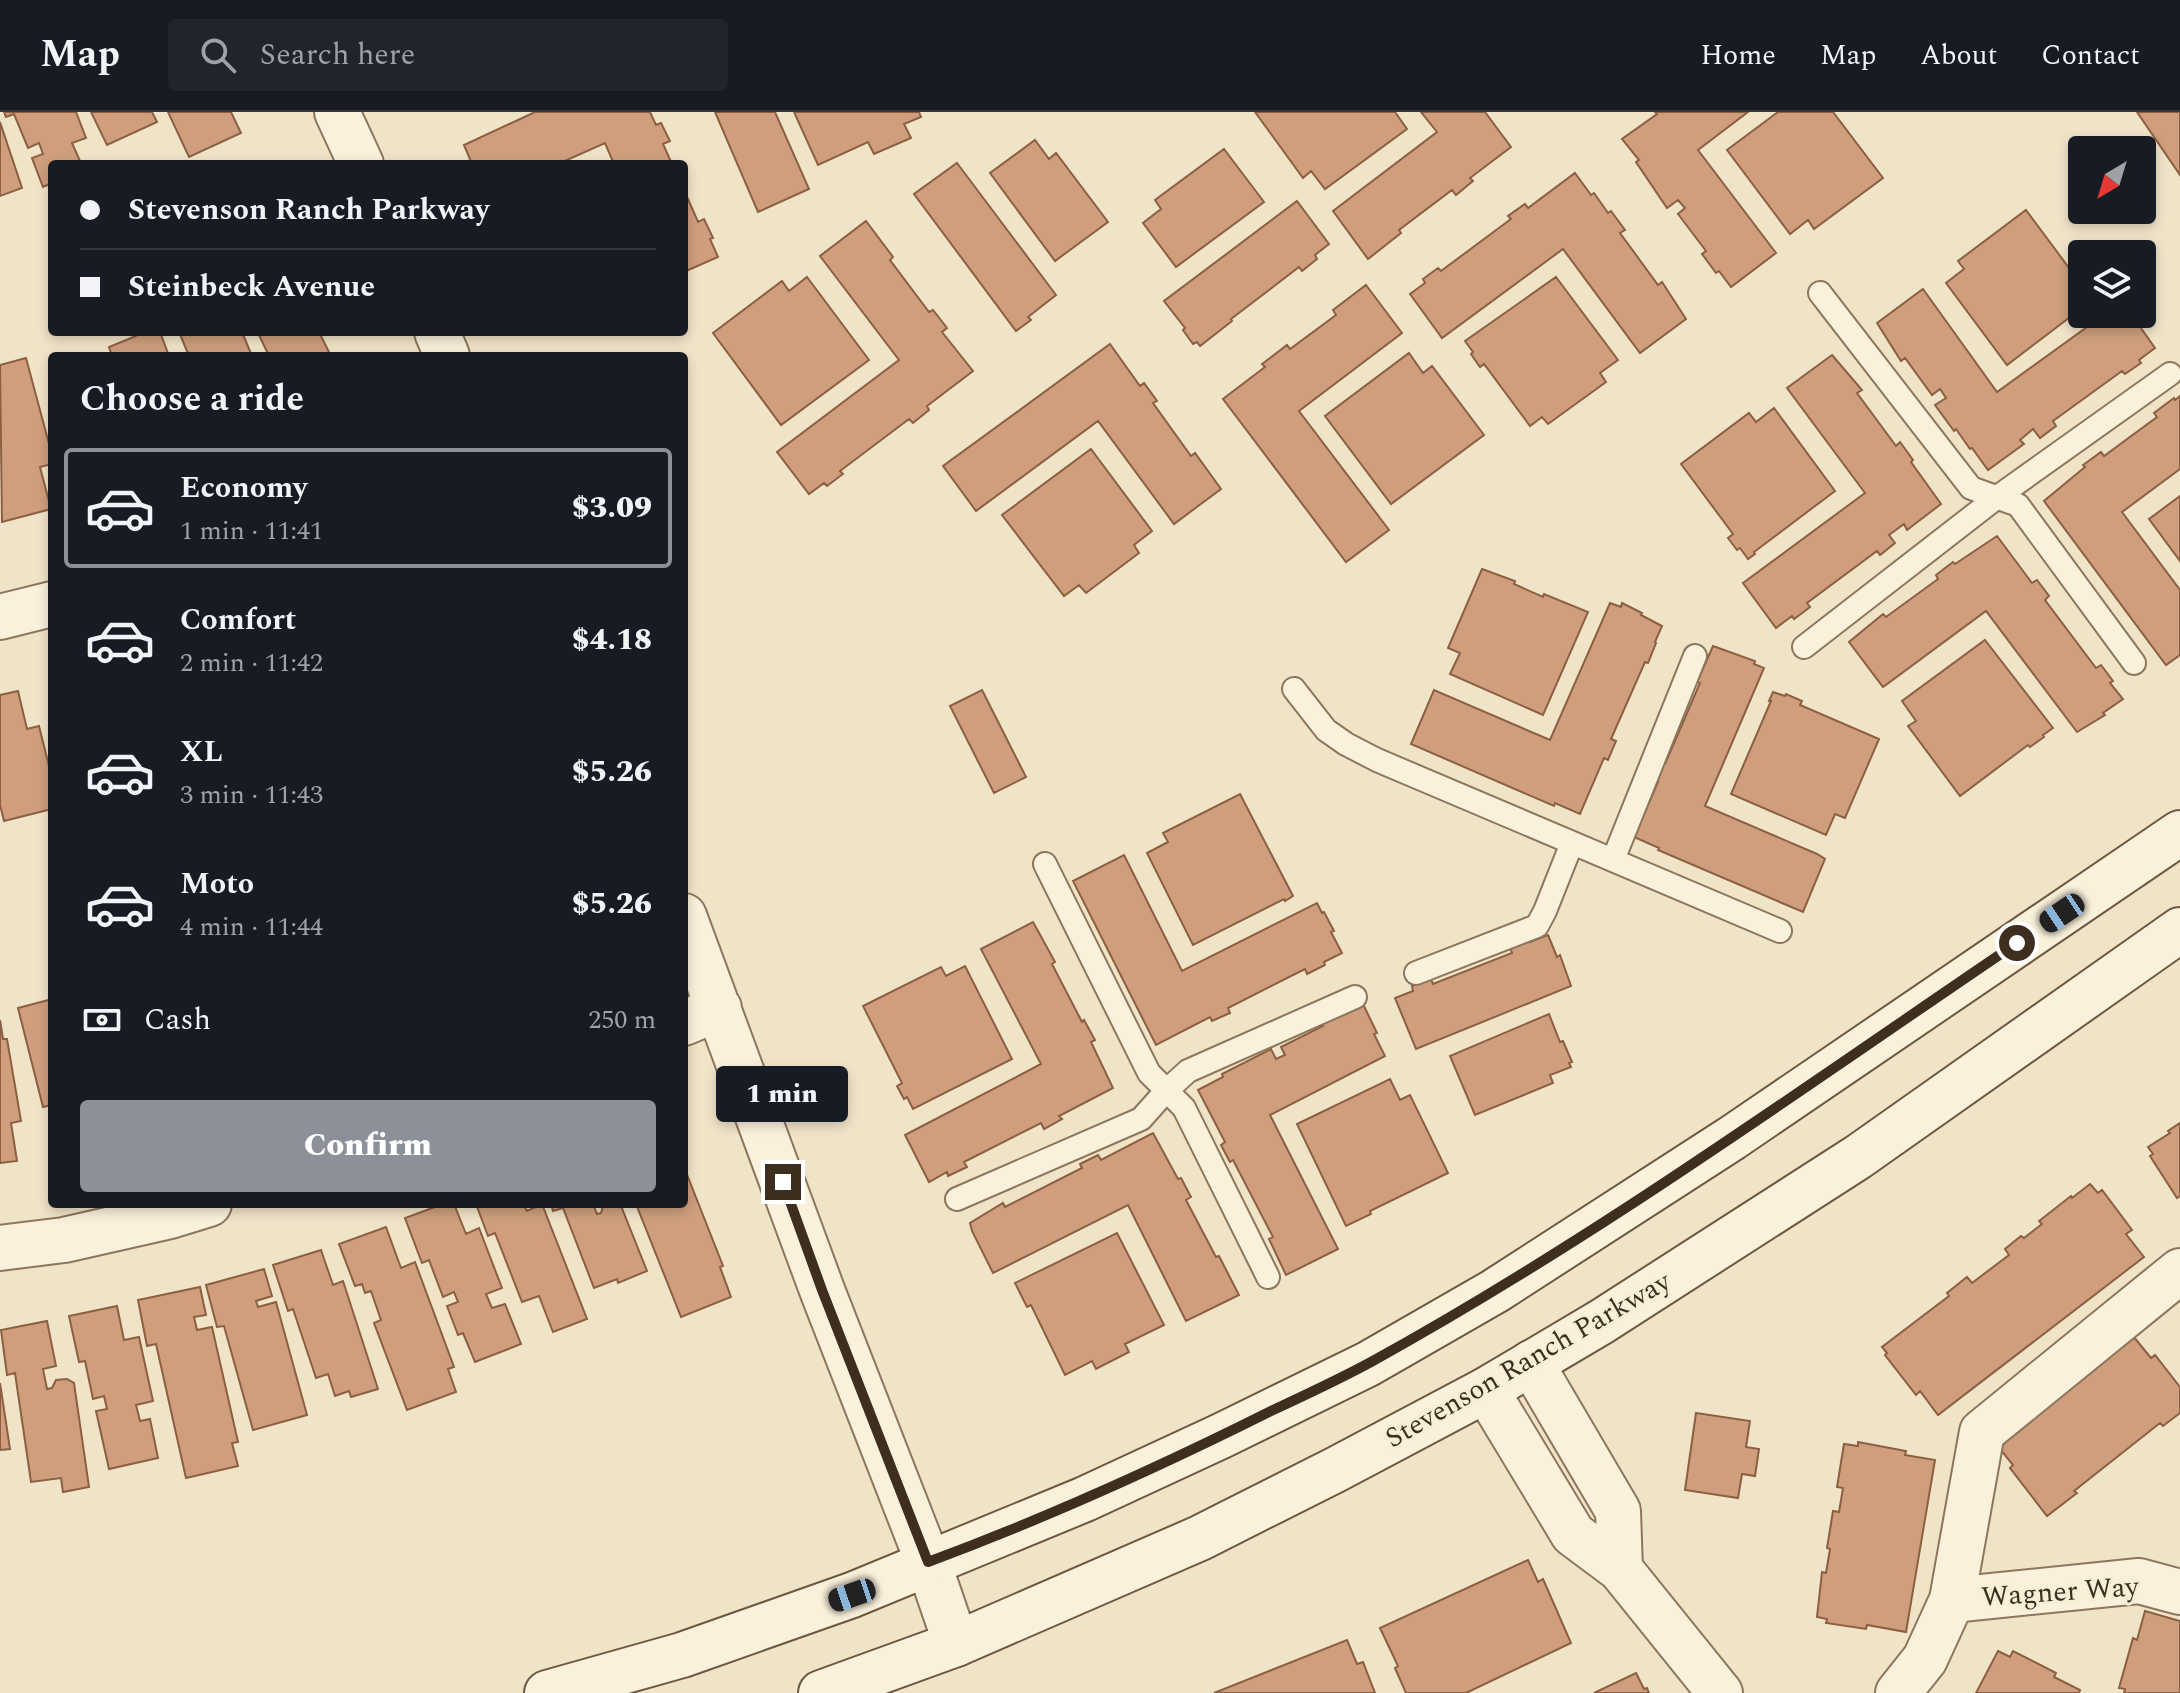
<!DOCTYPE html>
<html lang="en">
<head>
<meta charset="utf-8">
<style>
	body { margin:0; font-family:Spectral,serif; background:#20242c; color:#f1f3f6; height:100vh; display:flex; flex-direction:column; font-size:30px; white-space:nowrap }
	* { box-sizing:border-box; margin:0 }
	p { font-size:26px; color:#9ea1a6 }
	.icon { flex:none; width:44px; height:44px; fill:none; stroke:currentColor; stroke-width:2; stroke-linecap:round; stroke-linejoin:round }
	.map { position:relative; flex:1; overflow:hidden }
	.details { position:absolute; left:48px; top:240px; width:640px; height:856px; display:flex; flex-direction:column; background:#171b24; border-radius:8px; box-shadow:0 4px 12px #0003 }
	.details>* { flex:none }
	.top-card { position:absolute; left:48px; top:48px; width:640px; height:176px; border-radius:8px; box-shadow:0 4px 12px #0003; display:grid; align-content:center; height:176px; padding:0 32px; background:#171b24 }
	.needle { width:52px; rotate:218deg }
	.buttons { position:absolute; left:2068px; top:24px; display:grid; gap:16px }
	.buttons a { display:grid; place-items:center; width:88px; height:88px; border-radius:8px; background:#171b24; box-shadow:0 4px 12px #0003; font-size:40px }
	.end { position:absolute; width:36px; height:36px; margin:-18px; border:10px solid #3d2e20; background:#fff; box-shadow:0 0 0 4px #fff }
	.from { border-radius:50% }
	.bubble { position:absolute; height:56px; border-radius:8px; background:#171b24; box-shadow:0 4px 12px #0003; font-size:26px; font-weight:800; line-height:56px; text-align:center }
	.car { position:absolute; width:24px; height:48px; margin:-24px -12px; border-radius:10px; box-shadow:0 0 6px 2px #0007; background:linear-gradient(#222 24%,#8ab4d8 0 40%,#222 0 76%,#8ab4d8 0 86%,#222 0) }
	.top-card b { display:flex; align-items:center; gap:28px; height:76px; font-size:30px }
	.top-card b+b { border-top:2px solid #363941 }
	.top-card i { width:20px; height:20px; background:#f1f3f6 }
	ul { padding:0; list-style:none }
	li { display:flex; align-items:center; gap:24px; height:120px; margin:0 16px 12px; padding:0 16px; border:4px solid transparent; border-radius:8px }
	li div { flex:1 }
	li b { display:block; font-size:30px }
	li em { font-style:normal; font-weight:800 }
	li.on { border-color:#8c9099 }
	li>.icon { width:72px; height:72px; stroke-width:1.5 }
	h2 { padding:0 32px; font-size:36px; line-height:96px }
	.pay { display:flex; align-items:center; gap:20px; height:88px; padding:0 32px; font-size:30px }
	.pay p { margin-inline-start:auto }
	.action { display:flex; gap:16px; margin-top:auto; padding:16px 32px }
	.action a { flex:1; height:92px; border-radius:8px; background:#8c9099; color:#fff; font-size:32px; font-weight:800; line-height:92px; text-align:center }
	header { display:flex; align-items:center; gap:48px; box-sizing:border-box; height:112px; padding:0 40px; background:#171b24; border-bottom:2px solid #363941 }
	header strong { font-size:38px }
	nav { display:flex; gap:44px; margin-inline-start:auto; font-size:28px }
	.search { width:560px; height:72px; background:#20242c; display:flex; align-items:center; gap:20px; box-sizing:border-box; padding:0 28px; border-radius:8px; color:#9ea1a6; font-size:30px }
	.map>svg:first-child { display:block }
	.building { fill:#cf9f7d; stroke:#8d5f41; stroke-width:2 }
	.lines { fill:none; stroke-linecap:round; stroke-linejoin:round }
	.lane-casing { stroke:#8d765c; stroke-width:26 }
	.street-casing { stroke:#8d765c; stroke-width:48 }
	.secondary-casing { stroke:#6f573f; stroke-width:48 }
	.lane { stroke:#faf1dc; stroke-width:22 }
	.street { stroke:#faf1dc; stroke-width:44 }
	.secondary { stroke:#faf1dc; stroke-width:44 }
	.route { stroke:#3d2e20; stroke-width:10 }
	.labels { text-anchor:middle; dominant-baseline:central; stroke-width:6; stroke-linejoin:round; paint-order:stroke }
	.street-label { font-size:28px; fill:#3d2e20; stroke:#f7eed8 }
</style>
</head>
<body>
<header>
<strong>Map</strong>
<div class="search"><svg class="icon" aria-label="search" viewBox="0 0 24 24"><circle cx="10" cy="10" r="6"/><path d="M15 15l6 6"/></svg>Search here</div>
<nav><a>Home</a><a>Map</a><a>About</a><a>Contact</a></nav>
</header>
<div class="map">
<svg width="2180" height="1581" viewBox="0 0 2180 1581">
	<rect width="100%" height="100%" fill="#f0e4c8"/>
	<path class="building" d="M 4,0 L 76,0 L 86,26 L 72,31 L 80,49 L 73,52 L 52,52 L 52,71 L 43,75 L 32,46 L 43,42 L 39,31 L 28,36 L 14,2 L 6,5 Z
		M 91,0 L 152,0 L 157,10 L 107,33 Z
		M 168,0 L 231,0 L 241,21 L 189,45 Z
		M 535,0 L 650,0 L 656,13 L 661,11 L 670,29 L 663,32 L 672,52 L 614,52 L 605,31 L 558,52 L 472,52 L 464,33 Z
		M 715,0 L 775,0 L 809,77 L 758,100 Z
		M 794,0 L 919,0 L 921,5 L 904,12 L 911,26 L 874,42 L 868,30 L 818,53 Z
		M 1255,0 L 1395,0 L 1407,17 L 1325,77 L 1311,59 L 1303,66 Z
		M 1421,0 L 1485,0 L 1511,35 L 1470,66 L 1473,69 L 1456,83 L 1452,78 L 1399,118 L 1401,121 L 1368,147 L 1333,99 L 1437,20 Z
		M 1655,0 L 1748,0 L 1698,38 L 1776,141 L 1731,175 L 1719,159 L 1716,161 L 1702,142 L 1706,139 L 1678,102 L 1685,96 L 1678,88 L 1667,96 L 1636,50 L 1639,48 L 1622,27 L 1657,2 Z
		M 1778,0 L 1833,0 L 1883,66 L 1814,117 L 1808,108 L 1790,122 L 1727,38 Z
		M 2137,0 L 2180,0 L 2180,63 Z
		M 0,10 L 22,76 L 0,84 Z
		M 1035,28 L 1049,47 L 1056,41 L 1108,110 L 1055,149 L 990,61 Z
		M 1224,37 L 1264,90 L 1176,155 L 1143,111 L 1161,97 L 1155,88 Z
		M 957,51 L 1056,183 L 1028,205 L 1031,208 L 1016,219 L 914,82 Z
		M 1575,61 L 1591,83 L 1594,81 L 1608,101 L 1611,99 L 1625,118 L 1620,121 L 1658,173 L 1662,170 L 1686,207 L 1640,241 L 1563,137 L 1442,226 L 1410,182 L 1425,171 L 1423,167 L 1438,156 L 1441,159 L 1511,107 L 1508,104 L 1525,92 L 1528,96 Z
		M 684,78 L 698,110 L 704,107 L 713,126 L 710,127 L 718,145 L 684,160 Z
		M 1297,89 L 1329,132 L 1315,143 L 1317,147 L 1302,159 L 1299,155 L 1231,207 L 1232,209 L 1200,234 L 1197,230 L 1193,232 L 1183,218 L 1185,216 L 1164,189 Z
		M 2026,98 L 2075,164 L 2079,160 L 2082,164 L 2082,196 L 2007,253 L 1946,171 L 1964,157 L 1958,149 Z
		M 866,109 L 893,145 L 890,148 L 929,200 L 933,198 L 947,216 L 942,220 L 973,259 L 927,294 L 929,298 L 913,311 L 909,307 L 840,359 L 843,362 L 827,374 L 824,371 L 809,382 L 777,340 L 899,248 L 820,144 Z
		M 807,165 L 869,248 L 781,313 L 713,221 L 782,169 L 789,179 Z
		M 1556,165 L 1618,248 L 1600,261 L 1606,270 L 1548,312 L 1542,305 L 1530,314 L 1484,252 L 1480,255 L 1471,242 L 1473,240 L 1465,229 Z
		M 1366,173 L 1402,221 L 1299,299 L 1389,418 L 1346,450 L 1223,287 L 1265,255 L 1262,252 L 1287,233 L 1290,237 L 1336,203 L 1333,198 Z
		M 1923,177 L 1997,280 L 2105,202 L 2131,202 L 2155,236 L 2139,248 L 2141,251 L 2125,262 L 2122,259 L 2053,309 L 2056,314 L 2040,326 L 2033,317 L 2020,328 L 2024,332 L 1988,358 L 1972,336 L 1970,337 L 1956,317 L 1954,319 L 1935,293 L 1946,286 L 1940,277 L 1932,283 L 1905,246 L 1901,249 L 1877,211 Z
		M 134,220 L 160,220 L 169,244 L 112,244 L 109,235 L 136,224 Z
		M 179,220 L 242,220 L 252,244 L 189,244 Z
		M 267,220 L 319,220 L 331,244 L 269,244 L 259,223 Z
		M 1110,232 L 1140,274 L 1144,271 L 1157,289 L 1153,291 L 1191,344 L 1195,341 L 1221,377 L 1174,412 L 1098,309 L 976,399 L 943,354 Z
		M 1409,241 L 1423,261 L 1432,254 L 1484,323 L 1391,392 L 1325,304 Z
		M 1832,243 L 1862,278 L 1857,281 L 1896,334 L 1900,330 L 1913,348 L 1911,350 L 1941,392 L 1907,418 L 1904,412 L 1889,423 L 1895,431 L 1880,443 L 1877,439 L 1807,491 L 1810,495 L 1794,507 L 1792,504 L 1776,516 L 1743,471 L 1865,381 L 1787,276 Z
		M 26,246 L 52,343 L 52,352 L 40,355 L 51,397 L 2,410 L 0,253 Z
		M 2180,284 L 2180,357 L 2122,400 L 2180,478 L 2180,543 L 2166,553 L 2044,389 L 2085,355 L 2083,353 L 2101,340 L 2104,344 L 2157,305 L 2154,301 L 2174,286 L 2175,288 Z
		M 1774,296 L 1835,379 L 1754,440 L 1755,442 L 1748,447 L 1740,436 L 1737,438 L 1728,426 L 1733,422 L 1681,352 L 1749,301 L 1756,310 Z
		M 1091,337 L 1152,419 L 1134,433 L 1139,441 L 1086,481 L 1079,473 L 1064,484 L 1002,403 Z
		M 2180,384 L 2180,449 L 2149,407 Z
		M 1997,424 L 2032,471 L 2037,468 L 2049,484 L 2045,488 L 2096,556 L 2101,553 L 2113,569 L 2110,571 L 2123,587 L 2103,601 L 2105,603 L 2077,620 L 1986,499 L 1883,575 L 1849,530 L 1883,502 L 1886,505 L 1938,467 L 1936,463 L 1953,450 L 1955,452 Z
		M 1482,457 L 1515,469 L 1514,472 L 1543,485 L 1544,482 L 1588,500 L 1543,603 L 1450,562 L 1460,541 L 1448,536 Z
		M 1610,491 L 1621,495 L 1622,491 L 1642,501 L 1641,503 L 1662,514 L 1655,530 L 1656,531 L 1648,551 L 1645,550 L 1611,627 L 1616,629 L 1608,648 L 1604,646 L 1580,702 L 1555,691 L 1554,694 L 1411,632 L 1434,578 L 1550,628 Z
		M 1985,528 L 2053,616 L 2043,623 L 2044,625 L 2030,635 L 2028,633 L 1960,684 L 1908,614 L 1916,609 L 1902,589 Z
		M 1713,534 L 1755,549 L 1754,552 L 1764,556 L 1705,694 L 1817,742 L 1825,747 L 1803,800 L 1658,738 L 1659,736 L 1634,725 L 1658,670 L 1653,668 L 1661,650 L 1665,652 L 1700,571 L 1697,570 Z
		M 982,578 L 1026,665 L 994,681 L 950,594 Z
		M 18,579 L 27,617 L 39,614 L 52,666 L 52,697 L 4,709 L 0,693 L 0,583 Z
		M 1773,580 L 1785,584 L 1786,582 L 1802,589 L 1800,593 L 1879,627 L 1845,706 L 1835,702 L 1826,723 L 1731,682 L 1771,589 L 1769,589 Z
		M 1240,682 L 1293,784 L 1285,789 L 1284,787 L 1193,833 L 1147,741 L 1168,730 L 1163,721 Z
		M 1124,743 L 1182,859 L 1317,791 L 1322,801 L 1324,800 L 1334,819 L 1331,820 L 1342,841 L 1324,850 L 1325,853 L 1307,862 L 1305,857 L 1228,896 L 1230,901 L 1212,909 L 1210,905 L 1156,933 L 1073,769 Z
		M 1033,810 L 1055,850 L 1052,852 L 1082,910 L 1084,908 L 1095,928 L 1091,930 L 1113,976 L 1059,1004 L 1062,1007 L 1044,1017 L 1041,1011 L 964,1050 L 967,1055 L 948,1064 L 947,1060 L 929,1070 L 905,1023 L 1041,952 L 981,837 Z
		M 1548,823 L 1557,845 L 1560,843 L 1571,874 L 1416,937 L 1395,886 L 1413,879 L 1412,874 L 1431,867 L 1433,872 L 1512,841 L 1510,835 L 1530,827 L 1530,830 Z
		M 965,854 L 1012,947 L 913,997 L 907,985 L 904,987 L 897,974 L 902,971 L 863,894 L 941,855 L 946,864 Z
		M 52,887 L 52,993 L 43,995 L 18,896 Z
		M 1363,892 L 1377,921 L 1374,922 L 1385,944 L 1270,1003 L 1338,1137 L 1286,1163 L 1269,1127 L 1273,1125 L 1233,1048 L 1230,1050 L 1221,1033 L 1225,1030 L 1198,978 L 1223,965 L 1222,962 L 1271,937 L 1276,947 L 1285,943 L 1281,935 L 1323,914 L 1320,910 Z
		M 1549,902 L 1560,930 L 1563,929 L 1572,950 L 1569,951 L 1571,955 L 1550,963 L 1553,971 L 1475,1003 L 1450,944 Z
		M 0,908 L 3,927 L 7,927 L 21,1009 L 11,1011 L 17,1049 L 0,1051 Z
		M 1390,967 L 1400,988 L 1410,983 L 1448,1061 L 1370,1099 L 1371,1102 L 1346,1114 L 1297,1012 Z
		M 2180,1011 L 2180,1084 L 2177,1086 L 2150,1044 L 2153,1042 L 2148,1035 L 2170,1021 L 2168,1019 Z
		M 1153,1021 L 1178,1067 L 1181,1066 L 1191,1085 L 1186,1088 L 1216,1145 L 1219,1144 L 1239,1183 L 1186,1209 L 1128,1093 L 993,1161 L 972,1119 L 970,1111 L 1003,1091 L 1005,1095 L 1082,1056 L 1080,1052 L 1098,1043 L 1101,1048 Z
		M 684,1055 L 723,1154 L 720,1155 L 731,1185 L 681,1205 L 636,1092 L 684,1092 Z
		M 2090,1072 L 2098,1081 L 2102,1078 L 2132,1118 L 2126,1122 L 2144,1145 L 1938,1303 L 1920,1279 L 1916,1283 L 1885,1243 L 1887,1241 L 1882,1235 L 1949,1184 L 1947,1181 L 1967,1165 L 1972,1171 L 2009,1143 L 2005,1137 L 2021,1124 L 2024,1126 L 2042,1112 L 2039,1109 L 2071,1084 L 2072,1086 Z
		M 443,1092 L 454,1092 L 466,1122 L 479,1116 L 502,1176 L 486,1182 L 492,1196 L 505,1192 L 521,1232 L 475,1250 L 463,1221 L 458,1223 L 447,1194 L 458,1190 L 454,1180 L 443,1185 L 429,1148 L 422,1151 L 405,1106 Z
		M 476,1092 L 523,1092 L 527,1099 L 542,1092 L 587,1207 L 553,1220 L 539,1184 L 522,1190 L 495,1121 L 488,1124 Z
		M 551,1092 L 593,1092 L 597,1102 L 601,1101 L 603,1094 L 609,1092 L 621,1094 L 647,1159 L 618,1171 L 617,1167 L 594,1176 L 563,1096 L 553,1099 Z
		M 386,1115 L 401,1156 L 415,1150 L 454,1255 L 448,1257 L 456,1280 L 407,1298 L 374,1211 L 381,1208 L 371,1179 L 365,1181 L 362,1172 L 355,1174 L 339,1132 Z
		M 1117,1121 L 1164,1213 L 1125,1232 L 1129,1240 L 1096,1257 L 1092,1249 L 1065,1263 L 1031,1193 L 1027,1195 L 1015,1171 Z
		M 321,1138 L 333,1173 L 343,1169 L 378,1277 L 351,1285 L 349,1279 L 335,1284 L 328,1262 L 316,1266 L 293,1197 L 288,1199 L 273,1153 Z
		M 264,1157 L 272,1184 L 256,1189 L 258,1195 L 276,1190 L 307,1303 L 253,1318 L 224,1214 L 217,1215 L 206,1173 Z
		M 200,1175 L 206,1203 L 194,1205 L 197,1218 L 212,1215 L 238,1330 L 232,1331 L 238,1354 L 186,1366 L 156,1232 L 147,1234 L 138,1188 Z
		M 117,1194 L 124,1228 L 139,1225 L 153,1289 L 136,1293 L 140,1309 L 150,1307 L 158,1346 L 109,1357 L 96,1299 L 107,1297 L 104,1284 L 93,1287 L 85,1249 L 79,1250 L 69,1204 Z
		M 47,1209 L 56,1254 L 43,1257 L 47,1277 L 52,1276 L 56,1268 L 67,1267 L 74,1271 L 89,1375 L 63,1380 L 61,1366 L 31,1370 L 15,1261 L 7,1263 L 1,1218 Z
		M 2133,1224 L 2151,1246 L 2155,1243 L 2180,1275 L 2180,1301 L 2163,1314 L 2160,1311 L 2074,1379 L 2077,1381 L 2047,1404 L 2010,1356 L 2013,1353 L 1995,1331 Z
		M 0,1271 L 10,1337 L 0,1338 Z
		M 1696,1301 L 1750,1309 L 1746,1335 L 1759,1337 L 1755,1364 L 1742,1362 L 1738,1386 L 1685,1378 Z
		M 1858,1330 L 1906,1339 L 1905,1343 L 1935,1348 L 1906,1520 L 1867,1513 L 1866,1517 L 1826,1511 L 1827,1507 L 1817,1505 L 1822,1460 L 1826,1461 L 1830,1437 L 1827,1436 L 1833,1399 L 1839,1400 L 1843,1376 L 1837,1375 L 1844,1332 L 1858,1334 Z
		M 1528,1448 L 1538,1470 L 1543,1467 L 1571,1531 L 1466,1581 L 1406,1581 L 1395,1556 L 1398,1554 L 1380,1516 Z
		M 2145,1499 L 2180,1509 L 2180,1581 L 2124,1581 L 2125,1577 L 2119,1576 L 2133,1526 L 2137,1528 Z
		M 1347,1528 L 1357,1552 L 1363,1550 L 1375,1581 L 1214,1581 Z
		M 1998,1539 L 2010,1545 L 2013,1539 L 2056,1561 L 2054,1565 L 2080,1578 L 2079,1581 L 1976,1581 Z
		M 1636,1561 L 1644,1577 L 1647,1576 L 1649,1581 L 1594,1581 Z"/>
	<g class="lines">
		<g class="lane-casing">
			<path id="lane" d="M 1820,181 L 1971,376 L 2018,393 L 2134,551
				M 1804,535 L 1996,386 L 2170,262
				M 1294,577 L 1326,618 L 1346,632 L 1377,648 L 1780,819
				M 1613,748 L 1695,544
				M 1045,752 L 1149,961 L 1184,996 L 1268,1165
				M 1416,861 L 1537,814 L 1545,799 L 1572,731
				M 957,1087 L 1141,1007 L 1166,979 L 1188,959 L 1355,885"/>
		</g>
		<g class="street-casing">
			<path id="street" d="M 337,0 L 361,52
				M 437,220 L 447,244
				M 0,505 L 52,492
				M 684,804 L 822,1178 L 928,1450 L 956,1532
				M 684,911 L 719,896
				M 0,1136 L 64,1128 L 170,1104 L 209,1092
				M 1531,1251 L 1618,1399 L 1620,1457
				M 1486,1278 L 1573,1422 L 1620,1457 L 1720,1581
				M 1952,1488 L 1982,1320 L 2180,1159
				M 1898,1581 L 1925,1547 L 1952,1488 L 2139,1469 L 2180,1480"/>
		</g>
		<g class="secondary-casing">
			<path id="secondary" d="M 547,1581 L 682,1543 L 852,1483 L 1085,1387 L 1221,1324 L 1368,1252 L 1495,1179 L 1732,1026 L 2180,721
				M 821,1581 L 956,1532 L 1200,1426 L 1335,1358 L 1486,1278 L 1601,1210 L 1858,1045 L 2180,818"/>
		</g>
		<use href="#lane" class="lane"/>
		<use href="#street" class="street"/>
		<use href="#secondary" class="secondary"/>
	</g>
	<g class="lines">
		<path class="route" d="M 783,1070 L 822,1178 L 928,1450 C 1044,1407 1157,1356 1269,1300 C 1303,1284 1338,1268 1371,1250 C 1596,1126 1804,975 2017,831"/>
	</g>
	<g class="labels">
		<g class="street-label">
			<text transform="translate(1528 1248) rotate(-30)">Stevenson Ranch Parkway</text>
			<text transform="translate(2060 1480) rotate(-4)">Wagner Way</text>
		</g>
	</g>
</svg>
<div class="buttons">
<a><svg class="needle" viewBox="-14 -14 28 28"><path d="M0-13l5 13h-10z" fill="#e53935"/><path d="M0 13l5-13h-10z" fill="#9ea1a6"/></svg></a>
<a><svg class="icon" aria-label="layers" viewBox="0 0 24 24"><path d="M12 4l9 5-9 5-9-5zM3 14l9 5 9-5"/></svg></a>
</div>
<i class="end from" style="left:2017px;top:831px"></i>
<i class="end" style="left:783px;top:1070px"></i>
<div class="bubble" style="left:716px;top:954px;width:132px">1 min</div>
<i class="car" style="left:2062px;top:801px;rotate:236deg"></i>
<i class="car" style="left:852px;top:1483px;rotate:251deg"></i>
<div class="top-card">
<b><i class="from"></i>Stevenson Ranch Parkway</b>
<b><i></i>Steinbeck Avenue</b>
</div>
<section class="details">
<h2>Choose a ride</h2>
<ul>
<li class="on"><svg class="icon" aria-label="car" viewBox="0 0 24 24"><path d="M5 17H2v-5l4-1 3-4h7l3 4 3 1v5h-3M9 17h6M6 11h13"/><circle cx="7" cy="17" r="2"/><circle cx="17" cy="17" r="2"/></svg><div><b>Economy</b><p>1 min · 11:41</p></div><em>$3.09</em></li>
<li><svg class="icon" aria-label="car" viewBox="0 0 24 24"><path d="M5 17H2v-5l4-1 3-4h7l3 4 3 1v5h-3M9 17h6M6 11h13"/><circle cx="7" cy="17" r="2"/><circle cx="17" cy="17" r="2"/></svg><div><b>Comfort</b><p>2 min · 11:42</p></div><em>$4.18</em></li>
<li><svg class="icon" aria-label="car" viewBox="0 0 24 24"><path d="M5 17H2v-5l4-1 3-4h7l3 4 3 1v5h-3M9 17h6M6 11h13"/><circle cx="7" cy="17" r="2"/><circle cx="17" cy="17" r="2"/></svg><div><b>XL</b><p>3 min · 11:43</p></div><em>$5.26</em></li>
<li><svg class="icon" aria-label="car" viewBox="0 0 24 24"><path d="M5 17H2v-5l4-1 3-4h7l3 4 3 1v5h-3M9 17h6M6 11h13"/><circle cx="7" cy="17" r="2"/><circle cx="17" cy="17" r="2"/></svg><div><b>Moto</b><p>4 min · 11:44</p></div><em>$5.26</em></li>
</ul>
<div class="pay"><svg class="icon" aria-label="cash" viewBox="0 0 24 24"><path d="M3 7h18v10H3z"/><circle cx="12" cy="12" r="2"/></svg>Cash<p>250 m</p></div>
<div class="action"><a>Confirm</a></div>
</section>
</div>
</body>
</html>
